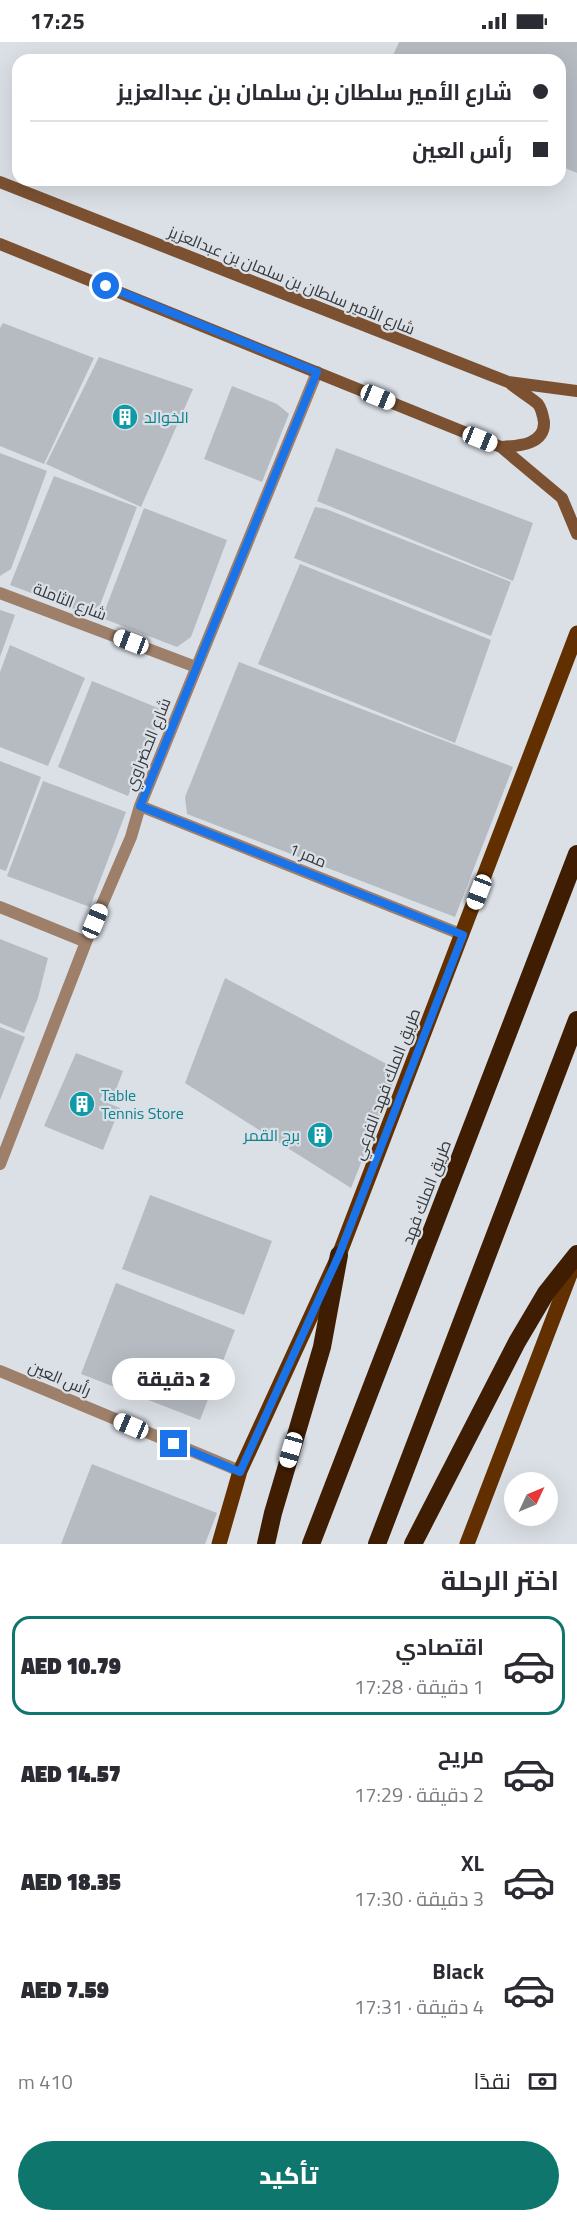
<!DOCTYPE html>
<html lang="ar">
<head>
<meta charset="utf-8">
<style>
	body { margin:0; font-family:"Titillium Web",Cairo,sans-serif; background:#f7f7f7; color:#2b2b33; direction:rtl; height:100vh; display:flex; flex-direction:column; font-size:22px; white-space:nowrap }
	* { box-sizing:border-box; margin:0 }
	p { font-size:20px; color:#7c7c81 }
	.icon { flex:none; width:33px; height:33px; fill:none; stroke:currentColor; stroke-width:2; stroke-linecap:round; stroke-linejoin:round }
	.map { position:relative; height:1502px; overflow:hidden; direction:ltr }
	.side { display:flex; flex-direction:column; background:#fff; flex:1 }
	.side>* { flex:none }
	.banner { position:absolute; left:12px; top:12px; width:554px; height:132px; border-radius:18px; box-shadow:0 6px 24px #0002; direction:rtl; display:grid; align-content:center; height:132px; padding:0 18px; background:#fff }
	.needle { width:39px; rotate:46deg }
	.controls { position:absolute; left:504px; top:1430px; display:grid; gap:12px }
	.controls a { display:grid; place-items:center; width:54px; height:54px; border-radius:50%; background:#fff; box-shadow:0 6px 24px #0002; font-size:30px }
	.end { position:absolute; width:27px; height:27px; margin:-14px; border:8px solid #1a73e8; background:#fff; box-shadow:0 0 0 3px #fff }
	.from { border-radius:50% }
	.bubble { position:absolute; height:42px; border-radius:21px; background:#fff; box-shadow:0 6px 24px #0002; font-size:20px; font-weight:800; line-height:42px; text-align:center; direction:rtl }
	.car { position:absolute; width:18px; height:36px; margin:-18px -9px; border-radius:8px; box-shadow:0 0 4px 2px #0007; background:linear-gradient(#fff 24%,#345 0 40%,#fff 0 76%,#345 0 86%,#fff 0) }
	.banner b { display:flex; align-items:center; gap:21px; height:57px; font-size:22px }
	.banner b+b { border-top:2px solid #e1e1e2 }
	.banner i { width:15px; height:15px; background:#2b2b33 }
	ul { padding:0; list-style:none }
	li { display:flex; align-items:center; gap:18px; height:99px; margin:0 12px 9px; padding:0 6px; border:3px solid transparent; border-radius:18px }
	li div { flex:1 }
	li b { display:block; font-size:22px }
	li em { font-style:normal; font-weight:800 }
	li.selected { border-color:#0f766e }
	li>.icon { width:54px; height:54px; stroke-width:1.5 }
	h2 { padding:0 18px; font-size:27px; line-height:72px }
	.pay { display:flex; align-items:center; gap:15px; height:66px; padding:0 18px; font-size:22px }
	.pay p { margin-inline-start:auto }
	.primary-button { display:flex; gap:12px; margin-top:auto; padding:12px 18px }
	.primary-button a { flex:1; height:69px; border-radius:36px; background:#0f766e; color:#fff; font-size:24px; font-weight:800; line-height:69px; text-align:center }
	.status { display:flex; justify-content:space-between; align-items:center; height:42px; padding:0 30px; background:#fff; direction:ltr }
	.status svg { height:16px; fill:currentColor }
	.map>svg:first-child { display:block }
	.building { fill:#b5bbc1 }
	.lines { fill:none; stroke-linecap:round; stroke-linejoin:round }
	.street { stroke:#9d7f6a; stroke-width:12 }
	.secondary { stroke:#7b5132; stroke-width:12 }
	.primary { stroke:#623000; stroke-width:15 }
	.highway { stroke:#3e1d02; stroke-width:18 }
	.route { stroke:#1a73e8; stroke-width:8 }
	.labels { text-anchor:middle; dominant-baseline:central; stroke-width:4.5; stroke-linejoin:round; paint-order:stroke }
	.street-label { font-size:16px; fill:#35373a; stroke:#dbe0e6 }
	.culture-label { font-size:16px; fill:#0d838f; stroke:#dbe0e6; text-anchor:start }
</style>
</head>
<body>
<div class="status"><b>17:25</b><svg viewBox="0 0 49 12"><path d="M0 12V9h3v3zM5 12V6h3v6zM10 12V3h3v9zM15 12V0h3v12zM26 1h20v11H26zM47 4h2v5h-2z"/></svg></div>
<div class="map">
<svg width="577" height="1502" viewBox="0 0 577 1502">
	<rect width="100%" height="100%" fill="#dbe0e6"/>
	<path class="building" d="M 399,0 L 577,0 L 577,131 L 560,124 L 560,18 L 391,18 Z
		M 3,281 L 94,316 L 44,422 L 0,404 L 0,286 Z
		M 99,315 L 193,347 L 141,465 L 46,422 Z
		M 232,344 L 277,362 L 289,372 L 262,440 L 204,417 Z
		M 336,406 L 533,481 L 513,539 L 317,459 Z
		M 0,411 L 47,429 L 11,527 L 0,534 Z
		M 54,434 L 137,465 L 100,563 L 87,572 L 10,543 Z
		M 315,465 L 326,467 L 511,540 L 491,594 L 294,516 Z
		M 144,466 L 227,498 L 191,595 L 177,605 L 102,576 Z
		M 300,522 L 491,598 L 455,701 L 258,622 Z
		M 0,568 L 15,573 L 0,615 Z
		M 10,603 L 85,636 L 48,724 L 0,705 L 0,630 Z
		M 239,620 L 513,725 L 455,875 L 187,772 L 185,755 Z
		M 92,639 L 163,668 L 128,754 L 58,725 Z
		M 0,719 L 41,735 L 6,829 L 0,827 Z
		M 43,739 L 126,770 L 90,865 L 7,834 Z
		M 0,897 L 48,916 L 38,956 L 24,991 L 0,981 Z
		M 225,936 L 398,1028 L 351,1146 L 185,1041 Z
		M 0,985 L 25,995 L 0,1058 Z
		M 76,1011 L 123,1029 L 115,1050 L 105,1046 L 100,1058 L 120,1066 L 103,1108 L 44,1084 Z
		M 150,1153 L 272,1199 L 244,1273 L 122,1227 Z
		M 116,1241 L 235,1288 L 200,1378 L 81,1332 Z
		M 92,1422 L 217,1471 L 205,1502 L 61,1502 Z"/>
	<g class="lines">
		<path class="street" d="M 0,551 L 196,625
			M 140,764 L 463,893
			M 0,865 L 86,900
			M 0,1122 L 86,900 L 131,795 L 140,764 L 317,330
			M 0,1329 L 240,1429"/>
		<path class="secondary" d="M 0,140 L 508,340 L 577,349
			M 0,202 L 501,405 L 562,456 L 577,492
			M 501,405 C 518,404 545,403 544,380 C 543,374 541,366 538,362 C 530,355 519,349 511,342"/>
		<path class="primary" d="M 219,1502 L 240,1429 L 339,1213 L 577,591
			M 467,1502 L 574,1222"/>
		<path class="highway" d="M 266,1502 L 273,1471 L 322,1305 L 339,1213
			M 311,1502 L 577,812
			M 377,1502 L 577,978
			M 413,1502 L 517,1300 L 546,1251 L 577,1212"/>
	</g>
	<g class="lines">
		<path class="route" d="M 106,244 L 317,330 L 140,764 L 463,893 L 339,1213 L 240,1430 L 174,1402"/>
	</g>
	<defs>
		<g id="building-disc" transform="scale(1.35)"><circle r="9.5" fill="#0f9aa8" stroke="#dbe0e6"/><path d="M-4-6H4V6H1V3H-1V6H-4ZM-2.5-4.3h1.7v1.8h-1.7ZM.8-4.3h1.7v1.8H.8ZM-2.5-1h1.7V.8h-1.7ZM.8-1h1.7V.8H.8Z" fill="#fff"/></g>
	</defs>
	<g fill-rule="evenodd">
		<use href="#building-disc" x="125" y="375"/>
		<use href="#building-disc" x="82" y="1062"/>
		<use href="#building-disc" x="320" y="1093"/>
	</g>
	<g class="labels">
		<g class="street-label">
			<text transform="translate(292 238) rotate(22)">شارع الأمير سلطان بن سلمان بن عبدالعزيز</text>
			<text transform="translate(70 559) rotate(21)">شارع الثاملة</text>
			<text transform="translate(147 702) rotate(-68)">شارع الحضراوي</text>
			<text transform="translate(308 813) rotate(22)">ممر 1</text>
			<text transform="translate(386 1042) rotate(-69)">طريق الملك فهد الفرعي</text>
			<text transform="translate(426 1150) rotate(-69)">طريق الملك فهد</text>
			<text transform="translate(60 1336) rotate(23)">رأس العين</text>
		</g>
		<g class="culture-label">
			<text x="144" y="375">الخوالد</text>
			<text x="101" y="1053">Table<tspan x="101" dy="18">Tennis Store</tspan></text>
			<text x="300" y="1093" text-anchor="end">برج القمر</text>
		</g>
	</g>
</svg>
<div class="controls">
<a><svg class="needle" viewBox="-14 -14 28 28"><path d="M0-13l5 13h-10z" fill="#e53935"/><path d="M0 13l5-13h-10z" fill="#7c7c81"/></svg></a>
</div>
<i class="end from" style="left:106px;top:244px"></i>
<i class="end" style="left:174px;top:1402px"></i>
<div class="bubble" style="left:112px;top:1316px;width:123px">2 دقيقة</div>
<i class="car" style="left:378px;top:355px;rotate:112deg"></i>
<i class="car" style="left:480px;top:397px;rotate:112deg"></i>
<i class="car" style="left:131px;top:600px;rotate:291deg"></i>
<i class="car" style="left:479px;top:850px;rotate:201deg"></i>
<i class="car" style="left:95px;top:879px;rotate:23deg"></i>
<i class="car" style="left:131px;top:1384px;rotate:293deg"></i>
<i class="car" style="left:291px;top:1408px;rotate:196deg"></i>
<div class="banner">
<b><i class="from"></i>شارع الأمير سلطان بن سلمان بن عبدالعزيز</b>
<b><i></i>رأس العين</b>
</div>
</div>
<section class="side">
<h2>اختر الرحلة</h2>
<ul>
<li class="selected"><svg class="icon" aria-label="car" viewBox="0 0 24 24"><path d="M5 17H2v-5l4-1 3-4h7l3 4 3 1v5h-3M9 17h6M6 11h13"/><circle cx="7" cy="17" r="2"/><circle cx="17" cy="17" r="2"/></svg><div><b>اقتصادي</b><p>1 دقيقة · 17:28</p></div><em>AED 10.79</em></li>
<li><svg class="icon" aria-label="car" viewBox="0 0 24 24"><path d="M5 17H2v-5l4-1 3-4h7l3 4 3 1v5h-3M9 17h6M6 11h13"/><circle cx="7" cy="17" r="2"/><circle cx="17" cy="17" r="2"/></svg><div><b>مريح</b><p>2 دقيقة · 17:29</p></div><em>AED 14.57</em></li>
<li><svg class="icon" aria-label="car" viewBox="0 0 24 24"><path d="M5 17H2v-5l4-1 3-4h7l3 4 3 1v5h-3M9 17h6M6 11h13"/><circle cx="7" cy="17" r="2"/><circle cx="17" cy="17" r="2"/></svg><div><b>XL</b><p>3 دقيقة · 17:30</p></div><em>AED 18.35</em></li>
<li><svg class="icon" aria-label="car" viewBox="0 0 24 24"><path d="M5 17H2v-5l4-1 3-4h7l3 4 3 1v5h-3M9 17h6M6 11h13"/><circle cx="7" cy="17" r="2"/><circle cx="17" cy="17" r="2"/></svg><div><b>Black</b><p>4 دقيقة · 17:31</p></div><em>AED 7.59</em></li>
</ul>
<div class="pay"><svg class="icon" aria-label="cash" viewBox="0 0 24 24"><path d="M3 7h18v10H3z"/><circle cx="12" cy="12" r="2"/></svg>نقدًا<p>410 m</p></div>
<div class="primary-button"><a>تأكيد</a></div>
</section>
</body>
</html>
